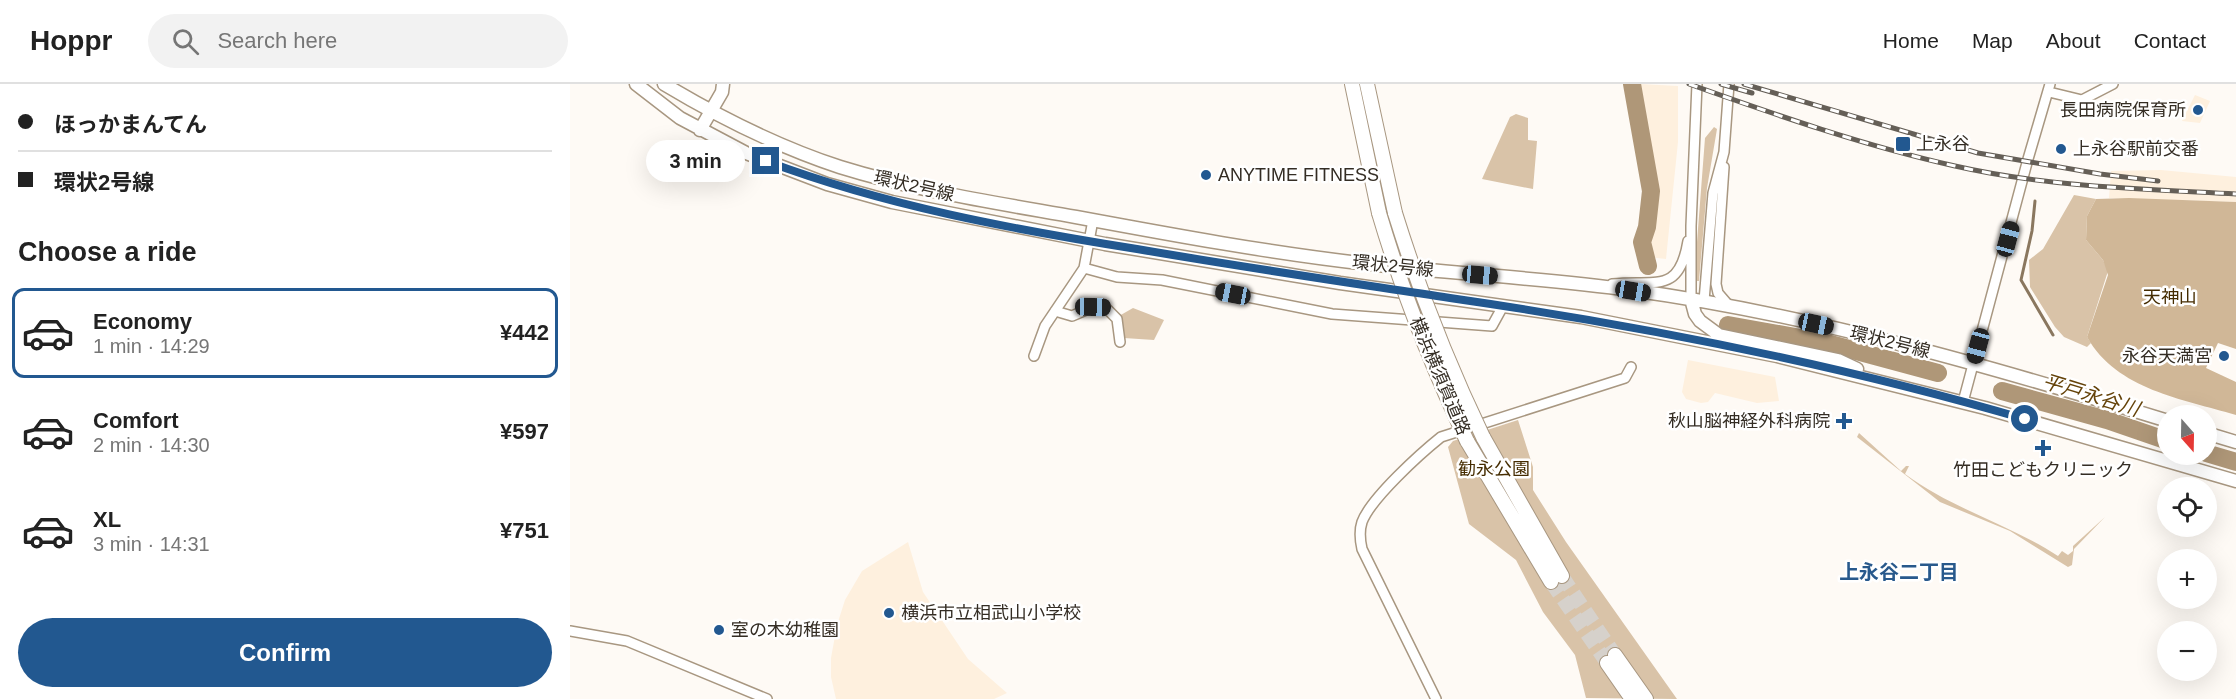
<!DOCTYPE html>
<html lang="en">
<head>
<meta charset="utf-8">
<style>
	body { margin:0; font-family:Arial,"Noto Sans JP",sans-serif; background:#f2f2f2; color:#222; height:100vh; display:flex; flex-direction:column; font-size:22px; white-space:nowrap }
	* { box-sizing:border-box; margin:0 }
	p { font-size:20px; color:#767676 }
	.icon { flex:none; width:33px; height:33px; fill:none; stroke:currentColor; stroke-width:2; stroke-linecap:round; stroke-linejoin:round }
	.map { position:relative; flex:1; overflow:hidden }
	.details { display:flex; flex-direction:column; background:#fff; width:570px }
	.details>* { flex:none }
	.hud { display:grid; align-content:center; height:132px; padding:0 18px; background:#fff }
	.needle { width:39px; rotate:160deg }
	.tools { position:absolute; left:1587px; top:321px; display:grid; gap:12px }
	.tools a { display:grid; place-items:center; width:60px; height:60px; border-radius:50%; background:#fff; box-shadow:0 6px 24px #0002; font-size:30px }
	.end { position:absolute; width:27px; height:27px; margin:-14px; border:8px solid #225890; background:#fff; box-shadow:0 0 0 3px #fff }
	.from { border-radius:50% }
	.bubble { position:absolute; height:42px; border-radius:21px; background:#fff; box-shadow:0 6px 24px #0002; font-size:20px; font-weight:600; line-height:42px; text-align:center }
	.car { position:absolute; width:18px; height:36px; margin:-18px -9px; border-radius:8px; box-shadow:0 0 4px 2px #0007; background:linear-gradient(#222 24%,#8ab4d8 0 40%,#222 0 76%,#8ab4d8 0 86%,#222 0) }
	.hud b { display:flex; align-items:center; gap:21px; height:57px; font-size:22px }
	.hud b+b { border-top:2px solid #e0e0e0 }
	.hud i { width:15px; height:15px; background:#222 }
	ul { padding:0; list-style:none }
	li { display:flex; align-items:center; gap:18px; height:90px; margin:0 12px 9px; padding:0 6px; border:3px solid transparent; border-radius:12px }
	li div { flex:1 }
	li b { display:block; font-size:22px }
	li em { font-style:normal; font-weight:600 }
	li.on { border-color:#225890 }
	li>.icon { width:54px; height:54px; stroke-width:1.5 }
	h2 { padding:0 18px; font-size:27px; line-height:72px }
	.button { display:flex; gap:12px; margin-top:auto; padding:12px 18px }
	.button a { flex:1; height:69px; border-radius:36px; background:#225890; color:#fff; font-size:24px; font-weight:600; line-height:69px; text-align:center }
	header { display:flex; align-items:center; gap:36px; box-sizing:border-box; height:84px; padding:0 30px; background:#fff; border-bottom:2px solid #e0e0e0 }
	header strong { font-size:28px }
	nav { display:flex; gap:33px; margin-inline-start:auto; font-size:21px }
	.search { width:420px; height:54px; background:#f2f2f2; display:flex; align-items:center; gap:15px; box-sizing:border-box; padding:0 21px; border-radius:33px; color:#767676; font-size:22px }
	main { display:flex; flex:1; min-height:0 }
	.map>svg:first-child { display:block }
	.built { fill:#fef0de }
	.green { fill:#d9c3a8 }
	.forest { fill:#d0b797 }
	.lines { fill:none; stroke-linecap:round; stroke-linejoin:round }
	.stream { stroke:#8a775f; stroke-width:3 }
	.river { stroke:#af9778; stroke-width:18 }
	.highway-tunnel { stroke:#d6d1cb; stroke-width:14; stroke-dasharray:14 7; stroke-linecap:butt }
	.minor-casing { stroke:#a89781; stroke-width:12 }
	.major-casing { stroke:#a89781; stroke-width:15 }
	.highway-casing { stroke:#a89781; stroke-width:16 }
	.minor { stroke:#fff; stroke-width:9 }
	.major { stroke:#fff; stroke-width:12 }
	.highway { stroke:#fff; stroke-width:14 }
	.rail-casing { stroke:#655f57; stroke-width:5 }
	.rail { stroke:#fff; stroke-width:3; stroke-dasharray:9; stroke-linecap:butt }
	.highway-bridge-casing { stroke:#a89781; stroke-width:16; stroke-linecap:butt }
	.highway-bridge { stroke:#fff; stroke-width:14 }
	.route { stroke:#225890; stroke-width:8 }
	.poi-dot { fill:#225890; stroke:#fff; stroke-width:2 }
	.labels { text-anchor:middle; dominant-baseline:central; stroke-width:5; stroke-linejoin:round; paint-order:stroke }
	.poi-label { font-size:18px; fill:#342d24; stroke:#fff; text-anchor:start }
	.street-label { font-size:18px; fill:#342d24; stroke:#fff }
	.park-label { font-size:18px; fill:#452c01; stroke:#fff }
	.water-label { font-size:20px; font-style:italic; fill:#65430a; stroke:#fff }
	.neighbourhood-label { font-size:20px; font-weight:bold; fill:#28598c; stroke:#fff }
</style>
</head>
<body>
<header>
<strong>Hoppr</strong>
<div class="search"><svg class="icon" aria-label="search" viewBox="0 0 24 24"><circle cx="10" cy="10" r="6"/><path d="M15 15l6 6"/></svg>Search here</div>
<nav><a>Home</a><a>Map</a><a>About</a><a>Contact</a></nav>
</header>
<main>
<section class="details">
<div class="hud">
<b><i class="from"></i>ほっかまんてん</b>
<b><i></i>環状2号線</b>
</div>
<h2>Choose a ride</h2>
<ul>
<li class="on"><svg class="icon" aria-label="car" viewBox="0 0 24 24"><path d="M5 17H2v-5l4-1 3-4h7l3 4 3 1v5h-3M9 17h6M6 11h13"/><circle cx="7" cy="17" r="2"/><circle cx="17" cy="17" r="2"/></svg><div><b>Economy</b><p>1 min · 14:29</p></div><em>¥442</em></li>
<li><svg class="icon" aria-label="car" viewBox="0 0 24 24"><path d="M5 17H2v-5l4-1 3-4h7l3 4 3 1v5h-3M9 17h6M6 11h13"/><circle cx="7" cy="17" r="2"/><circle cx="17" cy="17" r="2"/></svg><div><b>Comfort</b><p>2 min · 14:30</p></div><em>¥597</em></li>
<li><svg class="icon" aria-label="car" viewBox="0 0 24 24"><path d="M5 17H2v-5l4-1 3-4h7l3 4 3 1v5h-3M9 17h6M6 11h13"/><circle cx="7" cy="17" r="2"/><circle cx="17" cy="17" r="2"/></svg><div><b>XL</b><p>3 min · 14:31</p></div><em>¥751</em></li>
</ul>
<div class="button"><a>Confirm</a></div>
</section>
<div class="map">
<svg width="1666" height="615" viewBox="0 0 1666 615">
	<rect width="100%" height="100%" fill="#fefaf5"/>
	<path class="built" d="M 1070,0 L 1108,2 L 1108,58 L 1096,175 L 1078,173 L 1085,108 L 1071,29 Z
		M 1625,11 L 1640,17 L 1630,39 L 1612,37 Z
		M 1591,86 L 1666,93 L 1666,118 L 1539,114 L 1541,87 Z
		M 1118,276 L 1205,293 L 1209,317 L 1187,319 L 1145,309 L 1138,318 L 1131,319 L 1116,315 L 1112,308 Z
		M 338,458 L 353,508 L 398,575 L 437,609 L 424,615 L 266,615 L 261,593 L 261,574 L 267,541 L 275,516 L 292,487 Z"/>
	<path class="green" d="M 946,30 L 958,34 L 958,56 L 967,57 L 963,105 L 912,95 L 940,33 Z
		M 1144,43 L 1147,45 L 1137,104 L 1129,197 L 1124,197 L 1135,54 Z
		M 1504,111 L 1526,115 L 1517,132 L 1516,156 L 1533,176 L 1538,187 L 1517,253 L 1521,259 L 1517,263 L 1494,253 L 1485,243 L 1460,203 L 1459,176 L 1473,165 Z
		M 563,224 L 594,236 L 584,256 L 554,254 L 549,232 Z
		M 948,336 L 963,383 L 963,406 L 996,458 L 1107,615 L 1016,614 L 1005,571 L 973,528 L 946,476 L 899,440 L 878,363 L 883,357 Z
		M 1289,349 L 1331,387 L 1336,382 L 1339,382 L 1335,390 C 1382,425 1439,440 1488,472 L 1492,467 L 1498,471 L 1503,467 L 1503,462 L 1535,433 L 1504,465 L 1502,481 L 1498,483 L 1440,447 L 1370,418 L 1287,353 Z"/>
	<path class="forest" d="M 1559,114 L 1666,118 L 1666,265 L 1648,259 L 1636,284 L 1666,298 L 1666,331 C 1613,315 1547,306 1517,253 L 1538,191 L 1533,176 L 1516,156 L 1517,132 L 1526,115 Z"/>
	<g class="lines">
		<path class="stream" d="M 1465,117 L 1462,147 L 1451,196 L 1483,251"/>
		<path class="river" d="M 1062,0 L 1081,107 L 1077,143 L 1072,158 L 1078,182
			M 1158,241 L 1253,258 L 1368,289
			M 1432,307 L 1537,336 L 1598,357
			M 1636,369 L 1666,378"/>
		<path class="highway-tunnel" d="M 992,492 L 1045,571
			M 981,498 L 1037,579"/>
		<g class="minor-casing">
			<path id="minor" d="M 1479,8 L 1512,16 L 1543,0
				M 1154,83 L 1146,200 L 1148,209 L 1160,223
				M 514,184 L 547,193 L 592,196 L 762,230 L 922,242 L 933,222
				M 1042,200 C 1084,195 1109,212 1118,157
				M 1121,215 L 1121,142 L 1127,0
				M 1134,217 L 1143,109 L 1154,68 L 1159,0
				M 485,227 L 502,232 L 523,223 L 535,223 L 547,235 L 550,258
				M 464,272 L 475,242 L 514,184 L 523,136
				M 1393,318 L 1458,75 L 1480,0
				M 0,547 L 57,557 L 197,615
				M 866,615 L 792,465 C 790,456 789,447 792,438 C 801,414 851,369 871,353 L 1055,294 L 1061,283"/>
		</g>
		<g class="major-casing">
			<path id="major" d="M 66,0 L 110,34 L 176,69 L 257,100 L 322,118 L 535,160 L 770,199 L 1011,233 L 1207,272 L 1415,324 L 1666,397
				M 94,0 C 149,33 209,63 270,83 C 347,107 427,119 506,133 C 603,151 700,169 798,180 C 886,190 974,194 1061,206 C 1244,231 1422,283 1598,337
				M 130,46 L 152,8 L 153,0
				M 1121,215 L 1125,230 L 1130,237 L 1149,251 L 1268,276 L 1287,285
				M 1636,349 L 1666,358"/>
		</g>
		<g class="highway-casing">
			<path id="highway" d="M 782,0 L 809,129
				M 797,0 L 825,129
				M 913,353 L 992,492
				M 897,357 L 981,498
				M 1045,571 L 1076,615
				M 1037,579 L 1062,615"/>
		</g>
		<use href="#minor" class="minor"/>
		<use href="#major" class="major"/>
		<use href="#highway" class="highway"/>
		<g class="rail-casing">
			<path id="rail" d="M 1119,0 C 1206,31 1295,62 1385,82 C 1477,103 1573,105 1666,110
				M 1151,0 L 1182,9
				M 1174,0 L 1408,69 L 1530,90 L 1588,97"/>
		</g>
		<use href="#rail" class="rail"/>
		<g class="highway-bridge-casing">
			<path id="highway-bridge" d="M 809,129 C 832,207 862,283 897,357
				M 825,129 C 849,206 878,280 913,353"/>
		</g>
		<use href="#highway-bridge" class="highway-bridge"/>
	</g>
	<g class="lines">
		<path class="route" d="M 196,77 C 316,122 441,145 567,165 C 671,183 775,198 880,214 C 1074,242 1267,280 1455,335"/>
	</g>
	<g class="poi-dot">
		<circle cx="1628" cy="26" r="6"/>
		<rect x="1325" y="52" width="16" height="16" rx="3"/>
		<circle cx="1491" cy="65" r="6"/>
		<circle cx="636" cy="91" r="6"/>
		<circle cx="1654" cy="272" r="6"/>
		<path d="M1271 328h6v6h6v6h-6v6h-6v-6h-6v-6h6z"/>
		<path d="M1470 355h6v6h6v6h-6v6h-6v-6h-6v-6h6z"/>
		<circle cx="319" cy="529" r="6"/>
		<circle cx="149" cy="546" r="6"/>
	</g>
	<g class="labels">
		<g class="poi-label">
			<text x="1616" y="26" text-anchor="end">長田病院保育所</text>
			<text x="1346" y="60">上永谷</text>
			<text x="1503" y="65">上永谷駅前交番</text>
			<text x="648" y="91">ANYTIME FITNESS</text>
			<text x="1642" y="272" text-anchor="end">永谷天満宮</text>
			<text x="1260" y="337" text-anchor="end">秋山脳神経外科病院</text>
			<text x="1473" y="386" text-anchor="middle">竹田こどもクリニック</text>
			<text x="331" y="529">横浜市立相武山小学校</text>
			<text x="161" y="546">室の木幼稚園</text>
		</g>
		<g class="street-label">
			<text transform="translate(344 102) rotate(13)">環状2号線</text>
			<text transform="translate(823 182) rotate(6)">環状2号線</text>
			<text transform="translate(1320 258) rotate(14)">環状2号線</text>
			<text transform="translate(870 292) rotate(67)">横浜横須賀道路</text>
		</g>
		<g class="park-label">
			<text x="1600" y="213">天神山</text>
			<text x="924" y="385">勧永公園</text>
		</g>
		<g class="water-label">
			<text transform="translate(1521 311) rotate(17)">平戸永谷川</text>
		</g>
		<g class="neighbourhood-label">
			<text x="1329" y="488">上永谷二丁目</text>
		</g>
	</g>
</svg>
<div class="tools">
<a><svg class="needle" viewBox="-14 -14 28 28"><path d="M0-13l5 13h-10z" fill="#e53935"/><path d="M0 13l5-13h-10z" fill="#767676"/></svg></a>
<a><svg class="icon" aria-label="locate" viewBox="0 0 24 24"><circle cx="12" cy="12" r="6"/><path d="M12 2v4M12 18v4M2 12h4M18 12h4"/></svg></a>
<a>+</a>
<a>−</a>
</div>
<i class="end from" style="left:1455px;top:335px"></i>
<i class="end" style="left:196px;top:77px"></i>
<div class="bubble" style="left:76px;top:56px;width:99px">3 min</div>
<i class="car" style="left:1438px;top:155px;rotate:15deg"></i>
<i class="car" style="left:910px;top:191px;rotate:95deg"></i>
<i class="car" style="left:1063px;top:207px;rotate:99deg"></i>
<i class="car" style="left:663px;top:210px;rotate:281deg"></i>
<i class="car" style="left:523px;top:223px;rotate:91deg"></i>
<i class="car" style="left:1246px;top:240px;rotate:102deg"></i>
<i class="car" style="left:1408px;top:262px;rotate:195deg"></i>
</div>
</main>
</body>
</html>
